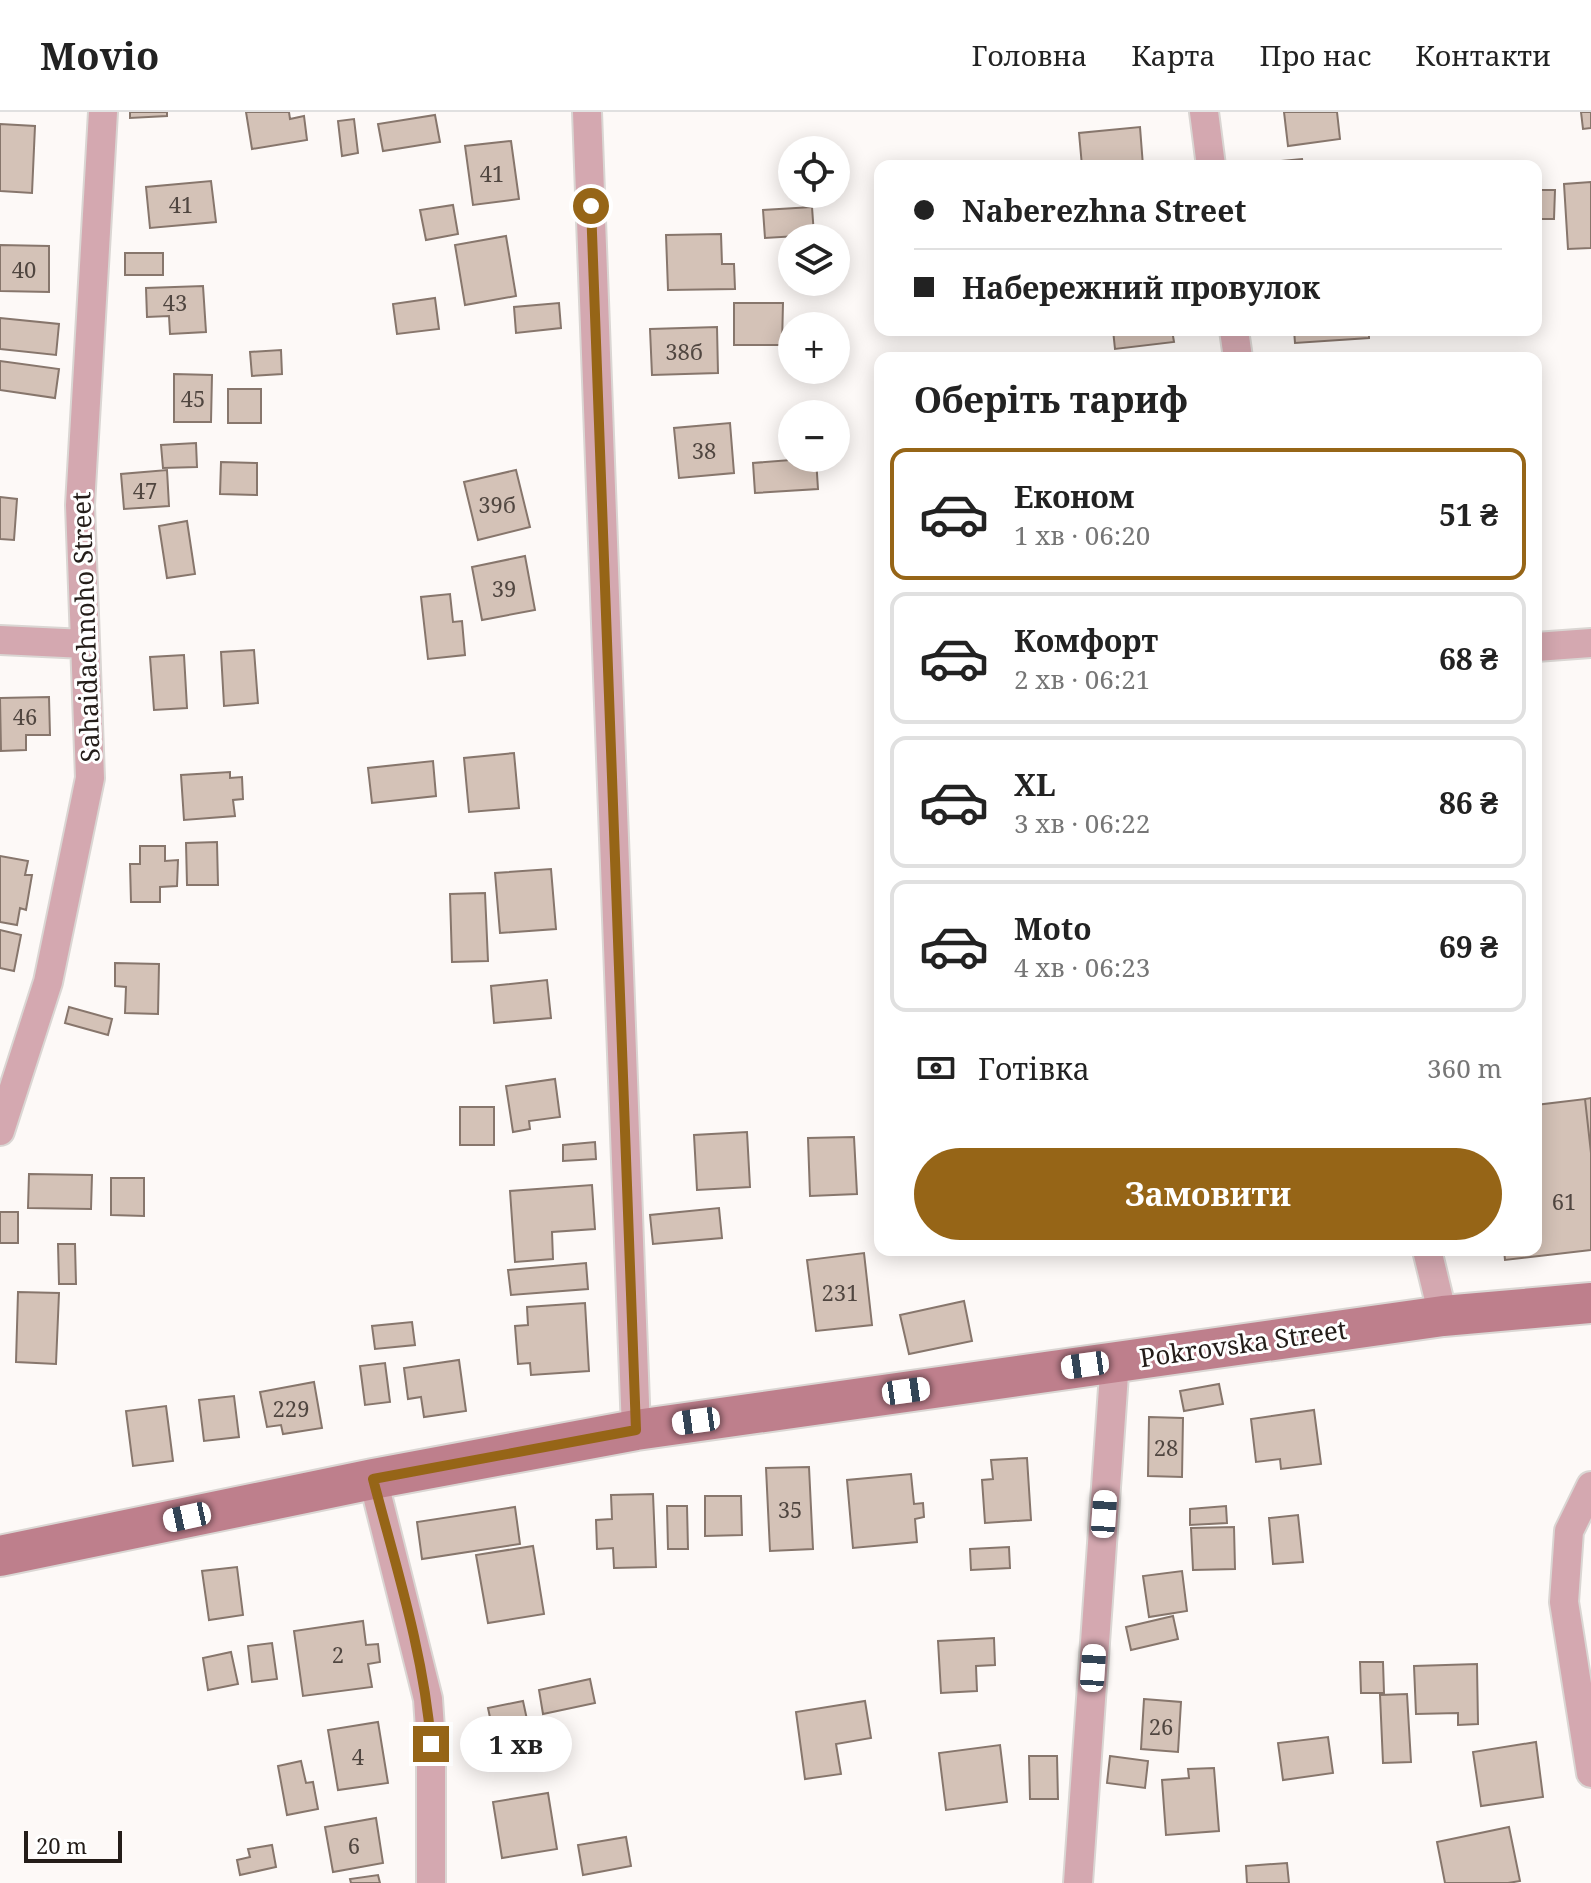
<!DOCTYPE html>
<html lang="uk">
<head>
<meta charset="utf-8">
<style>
	body { margin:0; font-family:"Noto Serif",serif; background:#f6f6f6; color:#222; height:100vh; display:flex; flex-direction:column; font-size:30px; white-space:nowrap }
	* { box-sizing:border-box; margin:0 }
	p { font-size:26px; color:#767676 }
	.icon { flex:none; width:44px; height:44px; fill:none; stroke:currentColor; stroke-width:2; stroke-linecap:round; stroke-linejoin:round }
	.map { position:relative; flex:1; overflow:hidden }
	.side { position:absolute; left:874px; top:240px; width:668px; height:904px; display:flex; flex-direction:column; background:#fff; border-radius:16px; box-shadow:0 4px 20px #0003 }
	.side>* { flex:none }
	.guide { position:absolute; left:874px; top:48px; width:668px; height:176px; border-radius:16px; box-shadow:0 4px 20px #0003; display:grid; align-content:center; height:176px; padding:0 40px; background:#fff }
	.buttons { position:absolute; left:778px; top:24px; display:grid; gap:16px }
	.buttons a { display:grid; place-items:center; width:72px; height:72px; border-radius:50%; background:#fff; box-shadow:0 4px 20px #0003; font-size:40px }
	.scale { position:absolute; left:24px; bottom:20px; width:98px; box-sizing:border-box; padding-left:8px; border:4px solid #241d19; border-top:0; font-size:22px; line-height:28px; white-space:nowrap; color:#241d19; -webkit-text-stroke:6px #fff; paint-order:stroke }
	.end { position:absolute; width:36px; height:36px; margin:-18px; border:10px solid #966517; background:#fff; box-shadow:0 0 0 4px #fff }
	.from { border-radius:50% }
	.bubble { position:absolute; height:56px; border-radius:28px; background:#fff; box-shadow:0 4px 20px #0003; font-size:26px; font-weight:700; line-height:56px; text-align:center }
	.car { position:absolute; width:24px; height:48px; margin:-24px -12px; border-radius:10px; box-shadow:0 0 6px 2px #0007; background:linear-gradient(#fff 24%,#345 0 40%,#fff 0 76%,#345 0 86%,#fff 0) }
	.guide b { display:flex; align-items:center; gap:28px; height:76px; font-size:30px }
	.guide b+b { border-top:2px solid #e0e0e0 }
	.guide i { width:20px; height:20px; background:#222 }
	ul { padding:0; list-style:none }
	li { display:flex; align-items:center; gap:24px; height:132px; margin:0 16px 12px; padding:0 24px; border:4px solid #e0e0e0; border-radius:16px }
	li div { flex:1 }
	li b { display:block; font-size:30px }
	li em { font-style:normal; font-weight:700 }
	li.on { border-color:#966517 }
	li>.icon { width:72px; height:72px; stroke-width:1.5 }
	h2 { padding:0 40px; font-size:36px; line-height:96px }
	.pay { display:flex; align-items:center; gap:20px; height:88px; padding:0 40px; font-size:30px }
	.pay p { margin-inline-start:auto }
	.button { display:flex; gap:16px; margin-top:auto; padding:16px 40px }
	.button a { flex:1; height:92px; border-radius:48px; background:#966517; color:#fff; font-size:32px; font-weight:700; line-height:92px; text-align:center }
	header { display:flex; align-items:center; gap:48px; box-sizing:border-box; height:112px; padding:0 40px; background:#fff; border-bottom:2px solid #e0e0e0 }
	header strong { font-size:38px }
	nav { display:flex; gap:44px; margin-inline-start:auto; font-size:28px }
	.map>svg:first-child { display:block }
	.building { fill:#d4c2b7; stroke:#87766c; stroke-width:2 }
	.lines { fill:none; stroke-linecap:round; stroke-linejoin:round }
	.street-casing { stroke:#dad6d3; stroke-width:32 }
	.secondary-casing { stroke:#dad6d3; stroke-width:44 }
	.street { stroke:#d4a8b0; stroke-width:28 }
	.secondary { stroke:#be7f8c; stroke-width:40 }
	.route { stroke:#966517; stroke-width:10 }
	.labels { text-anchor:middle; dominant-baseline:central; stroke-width:6; stroke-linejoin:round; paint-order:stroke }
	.number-label { font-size:22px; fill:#504640 }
	.street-label { font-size:26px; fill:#241d19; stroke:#fff }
</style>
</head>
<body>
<header>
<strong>Movio</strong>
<nav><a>Головна</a><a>Карта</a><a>Про нас</a><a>Контакти</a></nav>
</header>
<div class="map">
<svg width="1591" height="1771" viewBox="0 0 1591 1771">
	<rect width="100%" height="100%" fill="#fdf9f7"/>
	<path class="building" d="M 130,0 L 167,0 L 167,4 L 130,6 Z
		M 246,0 L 289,0 L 290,7 L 304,4 L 307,28 L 252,37 Z
		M 1284,0 L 1337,0 L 1340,27 L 1288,34 Z
		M 1581,0 L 1591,0 L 1591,16 L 1583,17 Z
		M 435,3 L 440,30 L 383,39 L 378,12 Z
		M 354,7 L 358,41 L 342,44 L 338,9 Z
		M 0,12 L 35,14 L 32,81 L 0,79 Z
		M 1140,15 L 1143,54 L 1082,54 L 1079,21 Z
		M 511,29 L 519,87 L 473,93 L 465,34 Z
		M 1302,47 L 1303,54 L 1262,54 L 1261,51 Z
		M 211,69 L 216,110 L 150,116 L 146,75 Z
		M 1591,70 L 1591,136 L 1568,137 L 1564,72 Z
		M 1536,78 L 1555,78 L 1554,107 L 1536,107 Z
		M 453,93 L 458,122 L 426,128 L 420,98 Z
		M 812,95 L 814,123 L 765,126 L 763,98 Z
		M 721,122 L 722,152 L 734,152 L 735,177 L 668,178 L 666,123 Z
		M 506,124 L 516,184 L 465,193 L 455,133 Z
		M 0,133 L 49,134 L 49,180 L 0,179 Z
		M 125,141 L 163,141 L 163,163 L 125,163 Z
		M 203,174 L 206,220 L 170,222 L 169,204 L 147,205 L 146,176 Z
		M 435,186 L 439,217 L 397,222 L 393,192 Z
		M 559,191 L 561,216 L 516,221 L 514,195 Z
		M 734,191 L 783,191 L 782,233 L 734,233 Z
		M 0,206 L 59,212 L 56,243 L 0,237 Z
		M 717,215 L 718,261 L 652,263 L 650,217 Z
		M 1113,218 L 1172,218 L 1174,230 L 1115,237 Z
		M 1294,218 L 1369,218 L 1369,226 L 1295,231 Z
		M 281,238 L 282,262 L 252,264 L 250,240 Z
		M 0,249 L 59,257 L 55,286 L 0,278 Z
		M 174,262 L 212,263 L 211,310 L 174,310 Z
		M 228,277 L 261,277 L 261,311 L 228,311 Z
		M 730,311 L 734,361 L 679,366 L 674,316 Z
		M 196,331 L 197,355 L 163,356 L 161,333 Z
		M 816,346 L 818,377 L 755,381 L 753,351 Z
		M 221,350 L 257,351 L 257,383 L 220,382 Z
		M 167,358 L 169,394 L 124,397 L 121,362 Z
		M 516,358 L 530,415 L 478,428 L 464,370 Z
		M 0,385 L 17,387 L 14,428 L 0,427 Z
		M 187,409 L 195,462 L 167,466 L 159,414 Z
		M 525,444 L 535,498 L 482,508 L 472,455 Z
		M 450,482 L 453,510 L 462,509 L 465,543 L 428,547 L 421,485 Z
		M 254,538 L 258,591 L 224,594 L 221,540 Z
		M 184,543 L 187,596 L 154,598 L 150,545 Z
		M 49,585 L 50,623 L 26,623 L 26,638 L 1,639 L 0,586 Z
		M 514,641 L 519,696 L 469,700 L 464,646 Z
		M 433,649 L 436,684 L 372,691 L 368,656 Z
		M 230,660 L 230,666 L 242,665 L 243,687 L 233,688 L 235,704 L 184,708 L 181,663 Z
		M 217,730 L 218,773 L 187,773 L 186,731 Z
		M 140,734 L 165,734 L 165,749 L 178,748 L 177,774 L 160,775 L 160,790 L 131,790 L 130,752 L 140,752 Z
		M 0,744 L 28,749 L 25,763 L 32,763 L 26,798 L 20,796 L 17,813 L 0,810 Z
		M 551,757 L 556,817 L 500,821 L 495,761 Z
		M 485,781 L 488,849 L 452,850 L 450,782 Z
		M 0,818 L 21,823 L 14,859 L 0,856 Z
		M 115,851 L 159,852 L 158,902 L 125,901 L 126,875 L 115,874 Z
		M 547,868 L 551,906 L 494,911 L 491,874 Z
		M 69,895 L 112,907 L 108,923 L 65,911 Z
		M 555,967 L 560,1005 L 529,1009 L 530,1017 L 513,1020 L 506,974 Z
		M 1591,986 L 1591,1041 L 1585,987 Z
		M 1585,987 L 1591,1041 L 1591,1138 L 1505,1148 L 1504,1138 L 1536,1138 L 1536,993 Z
		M 460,995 L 494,995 L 494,1033 L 460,1033 Z
		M 747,1020 L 750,1075 L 697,1078 L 694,1023 Z
		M 854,1025 L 857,1082 L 810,1084 L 808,1026 Z
		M 595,1030 L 596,1047 L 563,1049 L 563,1033 Z
		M 29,1062 L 92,1063 L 91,1097 L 28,1096 Z
		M 111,1066 L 144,1066 L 144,1104 L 111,1103 Z
		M 592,1073 L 595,1117 L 552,1120 L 553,1147 L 515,1150 L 510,1079 Z
		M 719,1096 L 722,1126 L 653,1132 L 650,1103 Z
		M 0,1100 L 18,1100 L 18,1131 L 0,1131 Z
		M 58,1132 L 75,1132 L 76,1172 L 59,1172 Z
		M 864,1141 L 872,1213 L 816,1219 L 807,1148 Z
		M 586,1151 L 588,1177 L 511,1183 L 508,1158 Z
		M 18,1180 L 59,1181 L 56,1252 L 16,1250 Z
		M 964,1189 L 972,1229 L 909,1242 L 900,1203 Z
		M 585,1191 L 589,1259 L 531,1263 L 530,1251 L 518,1252 L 515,1214 L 528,1213 L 527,1195 Z
		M 412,1210 L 415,1233 L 375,1237 L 372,1214 Z
		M 459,1248 L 466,1299 L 424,1305 L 421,1285 L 408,1287 L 404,1256 Z
		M 385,1251 L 390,1290 L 365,1293 L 360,1254 Z
		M 314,1270 L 322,1316 L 283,1322 L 281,1313 L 267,1315 L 260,1280 Z
		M 1219,1272 L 1223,1292 L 1184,1299 L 1180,1279 Z
		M 234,1284 L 239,1325 L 204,1329 L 199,1288 Z
		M 166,1294 L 173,1349 L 133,1354 L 126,1299 Z
		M 1314,1298 L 1321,1352 L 1281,1357 L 1280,1347 L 1256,1350 L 1251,1307 Z
		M 1149,1305 L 1183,1306 L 1182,1365 L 1148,1364 Z
		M 1027,1346 L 1031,1408 L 985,1411 L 982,1368 L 993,1367 L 991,1348 Z
		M 809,1355 L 813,1437 L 770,1439 L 766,1356 Z
		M 911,1362 L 914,1392 L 923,1391 L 924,1405 L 915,1407 L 917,1430 L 853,1436 L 847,1368 Z
		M 653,1382 L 656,1455 L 614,1456 L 613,1436 L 597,1437 L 596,1408 L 612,1407 L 611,1383 Z
		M 705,1384 L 741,1384 L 742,1423 L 705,1424 Z
		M 667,1394 L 687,1394 L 688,1437 L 668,1437 Z
		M 1226,1394 L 1227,1411 L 1190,1413 L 1190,1397 Z
		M 515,1395 L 520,1432 L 422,1447 L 417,1410 Z
		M 1298,1403 L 1303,1450 L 1273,1452 L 1269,1406 Z
		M 1234,1415 L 1235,1457 L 1193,1458 L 1191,1416 Z
		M 533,1434 L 544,1502 L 488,1511 L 476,1443 Z
		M 1009,1435 L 1010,1456 L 971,1458 L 970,1437 Z
		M 237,1455 L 243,1503 L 209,1508 L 202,1459 Z
		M 1182,1459 L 1187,1499 L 1149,1505 L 1143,1464 Z
		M 1173,1504 L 1178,1527 L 1131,1538 L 1126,1515 Z
		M 363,1509 L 366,1533 L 378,1532 L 380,1550 L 368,1552 L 372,1575 L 303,1584 L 294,1519 Z
		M 994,1526 L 995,1553 L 976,1554 L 977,1579 L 941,1581 L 938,1529 Z
		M 272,1531 L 277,1567 L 252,1570 L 248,1534 Z
		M 231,1540 L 238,1572 L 208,1578 L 203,1546 Z
		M 1360,1550 L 1383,1550 L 1384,1581 L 1361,1581 Z
		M 1477,1552 L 1478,1612 L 1458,1613 L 1458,1601 L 1416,1602 L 1414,1554 Z
		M 590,1567 L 595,1591 L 543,1602 L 539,1578 Z
		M 1407,1582 L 1411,1650 L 1383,1651 L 1380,1583 Z
		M 1144,1587 L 1181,1590 L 1178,1640 L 1141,1637 Z
		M 523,1589 L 534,1640 L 499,1648 L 488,1596 Z
		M 865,1589 L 871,1626 L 836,1632 L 841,1662 L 805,1667 L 796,1600 Z
		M 378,1610 L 388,1671 L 338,1678 L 328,1618 Z
		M 1328,1625 L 1333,1661 L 1283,1668 L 1278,1631 Z
		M 1536,1630 L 1543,1685 L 1481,1694 L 1473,1640 Z
		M 1000,1633 L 1007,1690 L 946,1698 L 939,1641 Z
		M 1029,1644 L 1057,1644 L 1058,1687 L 1030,1687 Z
		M 1110,1644 L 1148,1649 L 1145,1676 L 1107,1671 Z
		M 301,1649 L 306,1671 L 313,1670 L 318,1697 L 287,1703 L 278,1654 Z
		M 1214,1656 L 1219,1719 L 1166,1723 L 1162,1668 L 1189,1666 L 1188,1657 Z
		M 548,1681 L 557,1737 L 502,1746 L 493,1690 Z
		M 376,1706 L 383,1751 L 333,1760 L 325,1715 Z
		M 1509,1715 L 1520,1769 L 1508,1771 L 1445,1771 L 1437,1730 Z
		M 626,1725 L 631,1754 L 583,1763 L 578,1733 Z
		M 272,1733 L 276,1755 L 240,1763 L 237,1748 L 250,1745 L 248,1737 Z
		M 1287,1751 L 1289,1771 L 1247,1771 L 1246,1754 Z
		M 378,1763 L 380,1771 L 351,1771 L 350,1767 Z"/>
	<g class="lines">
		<g class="street-casing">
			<path id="street" d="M 587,0 L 636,1318
				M 1204,0 L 1211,54
				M 1234,218 L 1238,246
				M 0,528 L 85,532
				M 1536,535 L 1591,531
				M 0,1019 L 48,870 L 90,666 L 80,393 L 103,0
				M 1427,1138 L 1443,1204
				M 373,1367 L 428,1587 L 431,1632 L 431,1771
				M 1591,1374 L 1569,1419 L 1564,1490 L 1591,1661
				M 1078,1771 L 1115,1248"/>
		</g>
		<g class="secondary-casing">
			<path id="secondary" d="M 0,1444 L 373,1367 L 636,1318 L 1443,1204 L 1591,1191"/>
		</g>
		<use href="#street" class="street"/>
		<use href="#secondary" class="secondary"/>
	</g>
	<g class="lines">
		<path class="route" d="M 431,1632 C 424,1542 396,1455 373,1367 L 636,1318 L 591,94"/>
	</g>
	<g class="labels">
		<g class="number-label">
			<text x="492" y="61">41</text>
			<text x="181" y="92">41</text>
			<text x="24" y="157">40</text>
			<text x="175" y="190">43</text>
			<text x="684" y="239">38б</text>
			<text x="193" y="286">45</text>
			<text x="704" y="338">38</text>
			<text x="145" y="378">47</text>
			<text x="497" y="392">39б</text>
			<text x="504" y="476">39</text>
			<text x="25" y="604">46</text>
			<text x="1564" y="1089">61</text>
			<text x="840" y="1180">231</text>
			<text x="291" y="1296">229</text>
			<text x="1166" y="1335">28</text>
			<text x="790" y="1397">35</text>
			<text x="338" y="1542">2</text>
			<text x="1161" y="1614">26</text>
			<text x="358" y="1644">4</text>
			<text x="354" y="1733">6</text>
		</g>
		<g class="street-label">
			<text transform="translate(85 515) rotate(-92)">Sahaidachnoho Street</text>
			<text transform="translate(1243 1231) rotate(-8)">Pokrovska Street</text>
		</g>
	</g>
</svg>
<div class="buttons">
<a><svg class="icon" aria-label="locate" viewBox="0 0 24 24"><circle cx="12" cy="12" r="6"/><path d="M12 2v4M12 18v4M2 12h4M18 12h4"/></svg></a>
<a><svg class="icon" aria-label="layers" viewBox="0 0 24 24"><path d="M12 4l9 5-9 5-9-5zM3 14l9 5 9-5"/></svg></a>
<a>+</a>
<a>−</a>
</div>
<div class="scale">20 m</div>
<i class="end from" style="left:591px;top:94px"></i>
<i class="end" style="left:431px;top:1632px"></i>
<div class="bubble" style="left:460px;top:1604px;width:112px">1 хв</div>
<i class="car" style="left:1085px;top:1253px;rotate:262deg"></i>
<i class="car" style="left:906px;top:1279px;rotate:82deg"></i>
<i class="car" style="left:696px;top:1309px;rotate:262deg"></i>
<i class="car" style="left:1104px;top:1402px;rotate:4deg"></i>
<i class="car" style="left:187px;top:1405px;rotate:258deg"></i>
<i class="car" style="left:1093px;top:1556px;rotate:4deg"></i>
<div class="guide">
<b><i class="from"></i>Naberezhna Street</b>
<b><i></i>Набережний провулок</b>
</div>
<section class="side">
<h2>Оберіть тариф</h2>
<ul>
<li class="on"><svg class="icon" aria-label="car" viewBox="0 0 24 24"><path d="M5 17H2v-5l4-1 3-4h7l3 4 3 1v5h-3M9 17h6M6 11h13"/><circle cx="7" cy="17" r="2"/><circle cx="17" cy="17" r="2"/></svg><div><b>Економ</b><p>1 хв · 06:20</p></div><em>51 ₴</em></li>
<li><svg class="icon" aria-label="car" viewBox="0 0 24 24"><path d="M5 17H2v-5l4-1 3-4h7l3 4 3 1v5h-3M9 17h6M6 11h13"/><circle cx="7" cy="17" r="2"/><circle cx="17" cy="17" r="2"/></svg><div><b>Комфорт</b><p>2 хв · 06:21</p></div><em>68 ₴</em></li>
<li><svg class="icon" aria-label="car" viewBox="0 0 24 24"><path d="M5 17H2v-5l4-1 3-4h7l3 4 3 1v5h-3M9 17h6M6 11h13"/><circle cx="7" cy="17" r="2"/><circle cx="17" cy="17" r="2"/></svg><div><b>XL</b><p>3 хв · 06:22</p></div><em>86 ₴</em></li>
<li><svg class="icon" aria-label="car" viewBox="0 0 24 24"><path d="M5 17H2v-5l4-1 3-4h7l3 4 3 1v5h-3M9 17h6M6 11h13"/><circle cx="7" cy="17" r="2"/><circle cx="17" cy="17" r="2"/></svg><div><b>Moto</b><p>4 хв · 06:23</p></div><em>69 ₴</em></li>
</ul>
<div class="pay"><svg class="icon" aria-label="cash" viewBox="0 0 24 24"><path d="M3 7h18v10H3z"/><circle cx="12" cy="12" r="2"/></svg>Готівка<p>360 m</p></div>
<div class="button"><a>Замовити</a></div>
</section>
</div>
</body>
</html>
